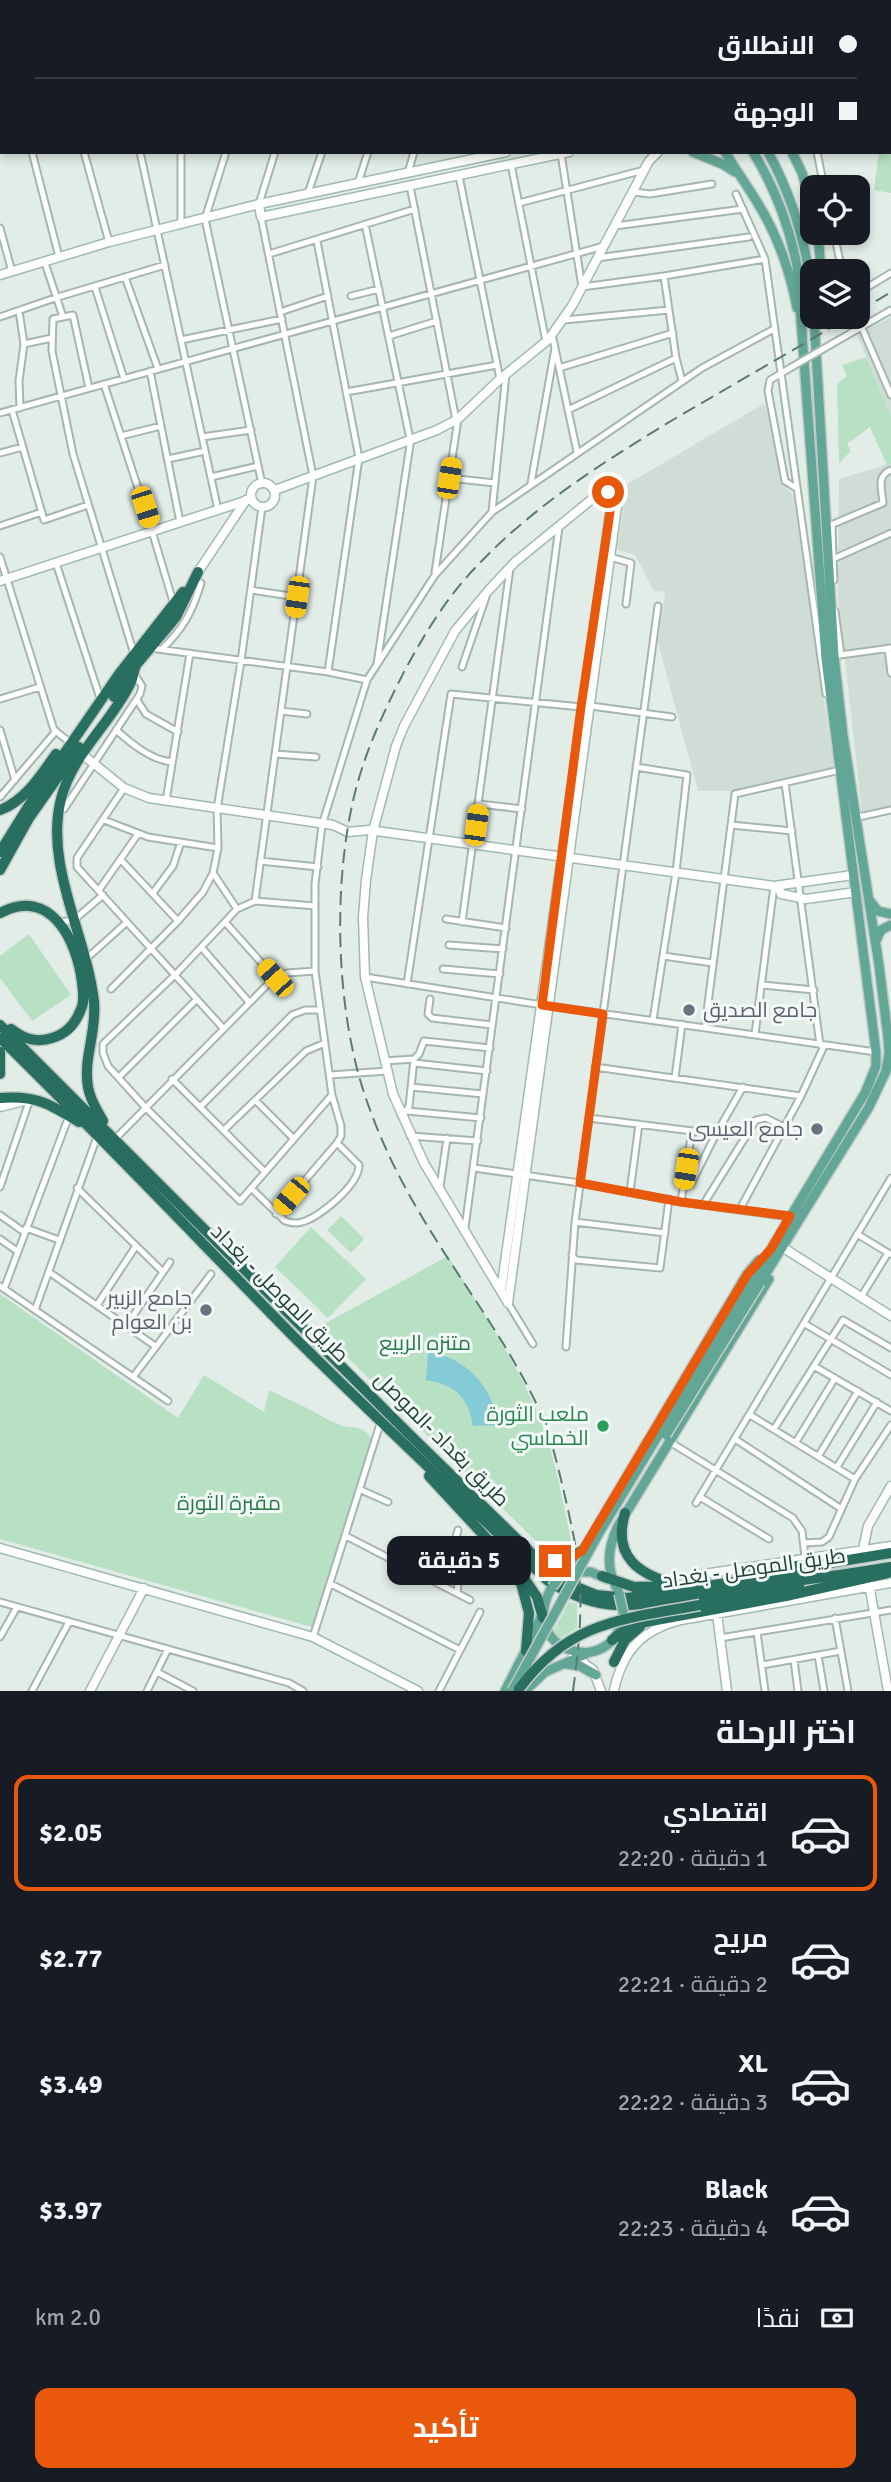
<!DOCTYPE html>
<html lang="ar">
<head>
<meta charset="utf-8">
<style>
	body { margin:0; font-family:Signika,Cairo,sans-serif; background:#20242c; color:#f1f3f6; direction:rtl; height:100vh; display:flex; flex-direction:column; font-size:26px; white-space:nowrap }
	* { box-sizing:border-box; margin:0 }
	p { font-size:23px; color:#9ea1a6 }
	.icon { flex:none; width:38px; height:38px; fill:none; stroke:currentColor; stroke-width:2; stroke-linecap:round; stroke-linejoin:round }
	.map { position:relative; height:1691px; overflow:hidden; direction:ltr }
	.side { display:flex; flex-direction:column; background:#171b24; flex:1 }
	.side>* { flex:none }
	.guide { position:absolute; left:0px; top:0px; width:892px; height:154px; box-shadow:0 4px 10px #0003; direction:rtl; display:grid; align-content:center; height:154px; padding:0 35px; background:#171b24 }
	.fabs { position:absolute; left:800px; top:175px; display:grid; gap:14px }
	.fabs a { display:grid; place-items:center; width:70px; height:70px; border-radius:14px; background:#171b24; box-shadow:0 4px 10px #0003; font-size:35px }
	.end { position:absolute; width:32px; height:32px; margin:-16px; border:9px solid #ea580c; background:#fff; box-shadow:0 0 0 4px #fff }
	.from { border-radius:50% }
	.bubble { position:absolute; height:49px; border-radius:14px; background:#171b24; box-shadow:0 4px 10px #0003; font-size:23px; font-weight:700; line-height:49px; text-align:center; direction:rtl }
	.car { position:absolute; width:21px; height:42px; margin:-21px -10px; border-radius:9px; box-shadow:0 0 5px 2px #0007; background:linear-gradient(#f5c518 24%,#345 0 40%,#f5c518 0 76%,#345 0 86%,#f5c518 0) }
	.guide b { display:flex; align-items:center; gap:24px; height:66px; font-size:26px }
	.guide b+b { border-top:2px solid #363941 }
	.guide i { width:18px; height:18px; background:#f1f3f6 }
	ul { padding:0; list-style:none }
	li { display:flex; align-items:center; gap:21px; height:116px; margin:0 14px 10px; padding:0 21px; border:4px solid transparent; border-radius:14px }
	li div { flex:1 }
	li b { display:block; font-size:26px }
	li em { font-style:normal; font-weight:700 }
	li.current { border-color:#ea580c }
	li>.icon { width:63px; height:63px; stroke-width:1.5 }
	h2 { padding:0 35px; font-size:32px; line-height:84px }
	.pay { display:flex; align-items:center; gap:18px; height:77px; padding:0 35px; font-size:26px }
	.pay p { margin-inline-start:auto }
	.action { display:flex; gap:14px; margin-top:auto; padding:14px 35px }
	.action a { flex:1; height:80px; border-radius:14px; background:#ea580c; color:#fff; font-size:28px; font-weight:700; line-height:80px; text-align:center }
	.map>svg:first-child { display:block }
	.built { fill:#d0ddd7 }
	.green { fill:#b8e0c3 }
	.water { fill:#85cad7 }
	.lines { fill:none; stroke-linecap:round; stroke-linejoin:round }
	.street-casing { stroke:#a4b6af; stroke-width:9 }
	.secondary-casing { stroke:#9fbab0; stroke-width:11 }
	.primary-casing { stroke:#c1cac7; stroke-width:12 }
	.highway-casing { stroke:#c1cac7; stroke-width:13 }
	.street { stroke:#fff; stroke-width:5 }
	.secondary { stroke:#fff; stroke-width:8 }
	.primary { stroke:#62a795; stroke-width:9 }
	.highway { stroke:#296f60; stroke-width:10 }
	.rail { stroke:#5a7b73; stroke-width:2; stroke-dasharray:14 7; stroke-linecap:butt }
	.street-bridge-casing { stroke:#a4b6af; stroke-width:9; stroke-linecap:butt }
	.primary-bridge-casing { stroke:#c1cac7; stroke-width:12; stroke-linecap:butt }
	.highway-bridge-casing { stroke:#c1cac7; stroke-width:13; stroke-linecap:butt }
	.street-bridge { stroke:#fff; stroke-width:5 }
	.primary-bridge { stroke:#62a795; stroke-width:9 }
	.highway-bridge { stroke:#296f60; stroke-width:10 }
	.route { stroke:#ea580c; stroke-width:9 }
	.worship-dot { fill:#6b7280; stroke:#f2f9f6; stroke-width:2.5 }
	.leisure-dot { fill:#2e9e5b; stroke:#f2f9f6; stroke-width:2.5 }
	.labels { text-anchor:middle; dominant-baseline:central; stroke-width:6; stroke-linejoin:round; paint-order:stroke }
	.worship-label { font-size:21px; fill:#5b616d; stroke:#f2f9f6; text-anchor:end }
	.street-label { font-size:21px; fill:#204037; stroke:#f2f9f6 }
	.park-label { font-size:21px; fill:#267a47; stroke:#f2f9f6 }
	.leisure-label { font-size:21px; fill:#27864d; stroke:#f2f9f6; text-anchor:end }
</style>
</head>
<body>
<div class="map">
<svg width="891" height="1691" viewBox="0 0 891 1691">
	<rect width="100%" height="100%" fill="#e2ede8"/>
	<path class="built" d="M 891,317 L 891,416 L 857,335 Z
		M 765,403 L 783,484 L 793,496 L 834,767 L 733,791 L 698,791 L 658,643 L 665,592 L 654,591 L 635,555 L 617,550 L 626,485 Z
		M 891,463 L 891,808 L 862,813 L 838,598 L 839,479 Z"/>
	<path class="green" d="M 891,145 L 891,193 L 874,190 L 879,152 L 891,152 Z
		M 866,357 L 891,416 L 891,463 L 887,465 L 870,427 L 847,444 L 851,451 L 839,463 L 837,384 L 847,376 L 842,365 Z
		M 29,934 L 71,995 L 32,1021 L 0,978 L 0,956 Z
		M 341,1216 L 364,1239 L 351,1253 L 327,1230 Z
		M 311,1227 L 366,1279 L 328,1318 L 275,1267 Z
		M 448,1256 C 478,1306 513,1356 536,1410 C 555,1452 562,1500 572,1545 L 572,1549 C 560,1555 553,1553 541,1546 L 317,1328 Z
		M 0,1294 L 178,1418 L 204,1375 L 264,1412 L 269,1390 L 311,1410 L 330,1421 L 343,1426 L 359,1428 L 367,1433 L 373,1440 L 312,1627 L 0,1539 Z
		M 569,1602 L 577,1604 L 577,1628 L 558,1640 L 552,1634 Z"/>
	<path class="water" d="M 428,1352 C 466,1357 494,1388 498,1425 L 473,1426 C 468,1397 456,1385 426,1380 Z"/>
	<g class="lines">
		<g class="street-casing">
			<path id="street" d="M 452,0 L 459,2
				M 545,0 L 547,2
				M 623,0 L 624,2
				M 658,0 L 659,2
				M 709,0 L 710,2
				M 104,2 L 105,0
				M 291,2 L 292,0
				M 560,2 L 562,0
				M 784,2 L 788,0
				M 0,29 L 2,31
				M 0,56 L 2,55
				M 0,99 L 2,101
				M 0,128 L 2,127
				M 32,152 L 59,257
				M 84,152 L 109,242
				M 140,152 L 218,510
				M 226,152 L 205,219 L 262,484
				M 817,152 L 824,187
				M 561,154 L 582,287 L 664,276 L 765,259
				M 511,164 L 546,342
				M 408,173 L 414,152
				M 459,176 L 500,379
				M 358,183 L 368,152
				M 410,186 L 456,420
				M 634,192 L 650,194 L 712,184
				M 308,193 L 322,152
				M 736,194 L 765,259 L 826,694
				M 519,203 L 644,170
				M 259,204 L 275,152
				M 365,224 L 410,439
				M 181,225 L 181,152
				M 615,226 L 743,209
				M 0,228 L 11,268 L 14,271
				M 834,233 L 842,271
				M 317,241 L 359,458 L 328,672
				M 269,254 L 415,209
				M 597,258 L 749,237
				M 45,263 L 63,317 L 53,319 L 52,351 L 73,454 L 134,654
				M 664,276 L 676,358 L 682,381
				M 125,277 L 158,369
				M 95,287 L 124,379
				M 858,293 L 891,273
				M 351,296 L 379,289
				M 19,311 L 24,344 L 19,381 L 20,408
				M 280,312 L 328,296
				M 0,317 L 58,297 L 165,265
				M 63,317 L 73,315 L 89,388
				M 564,320 L 669,310
				M 862,328 L 891,395
				M 552,334 L 577,452
				M 389,336 L 437,321
				M 181,340 L 282,319
				M 24,344 L 52,338
				M 823,349 L 891,310
				M 559,368 L 673,333
				M 790,368 L 770,380 L 768,391 L 785,481 L 796,488
				M 150,371 L 180,522
				M 104,384 L 152,531 L 174,605
				M 346,392 L 497,365
				M 12,410 L 44,520 L 88,505
				M 568,410 L 676,358
				M 0,413 L 604,246
				M 121,436 L 161,426
				M 202,437 L 251,430
				M 0,453 L 23,447
				M 168,459 L 205,451
				M 211,477 L 258,466
				M 449,478 L 495,483
				M 531,483 L 555,348
				M 492,512 L 506,374
				M 0,526 L 42,512
				M 832,526 L 833,559
				M 826,527 L 883,503 C 882,490 876,475 891,470
				M 0,557 L 54,730 L 67,740
				M 610,557 L 631,563 L 626,604
				M 56,563 L 99,695
				M 435,572 L 458,419
				M 834,580 L 833,559 L 891,533
				M 251,590 L 297,597
				M 835,611 L 841,655
				M 150,648 L 328,672 L 367,680
				M 888,648 L 891,673
				M 162,649 C 183,629 193,611 201,583
				M 840,655 L 891,648
				M 377,664 L 411,438
				M 462,667 L 486,597
				M 0,699 L 40,687
				M 137,700 L 146,714 L 178,732
				M 591,706 L 672,717
				M 281,711 L 307,714
				M 0,730 L 15,780
				M 116,730 C 132,744 151,760 172,762
				M 275,754 L 316,757
				M 636,767 L 687,775 L 676,872 L 653,1020
				M 785,783 L 820,1045
				M 124,788 L 77,858 L 77,867 L 223,1028
				M 0,797 L 56,731
				M 166,801 L 190,653
				M 479,804 L 522,809
				M 64,809 L 140,694 L 142,686 L 133,672
				M 854,818 L 891,810
				M 104,820 L 148,837 L 218,848
				M 731,825 L 792,831
				M 121,860 L 178,921
				M 260,861 L 318,867
				M 213,873 L 237,909
				M 99,890 L 138,834
				M 153,893 L 173,866 L 181,842
				M 255,901 L 313,476 L 261,217
				M 315,906 L 255,901 L 237,909 L 176,974 L 103,1044 L 103,1053 L 108,1066 L 145,1107 L 240,1201 L 332,1095
				M 446,919 L 506,928
				M 60,922 L 74,920 L 103,895
				M 225,922 L 275,978
				M 462,922 L 510,568
				M 449,945 L 503,949
				M 202,948 L 249,1002
				M 663,956 L 713,963
				M 86,959 L 126,923
				M 443,969 L 500,974
				M 365,977 L 542,1005 L 876,1052
				M 407,984 L 451,694 L 581,707
				M 761,985 L 814,990
				M 111,989 L 178,921 L 203,892 L 213,873 L 218,848 L 217,809 L 241,661 L 262,507
				M 430,999 L 428,1014 L 432,1018 L 492,1025
				M 705,1027 L 735,794 L 840,770
				M 755,1034 L 774,886
				M 384,1061 L 414,1059
				M 414,1063 L 487,1071
				M 595,1067 L 801,1096 L 824,1046
				M 330,1075 L 387,1071
				M 119,1077 L 197,999
				M 675,1078 L 682,1024
				M 172,1079 L 265,1172
				M 411,1087 L 483,1094
				M 255,1100 L 294,1139
				M 201,1106 L 292,1015 L 305,1010 L 320,1010
				M 407,1111 L 481,1118
				M 401,1116 L 409,1107 L 414,1059 L 419,1054 L 424,1041 L 490,1048
				M 589,1118 L 716,1134
				M 224,1130 L 306,1051 L 325,1043
				M 410,1136 L 478,1141
				M 115,1139 L 273,979 L 287,973 L 315,971
				M 474,1168 L 580,1183 L 681,1202 L 790,1217
				M 0,1187 L 30,1099
				M 440,1187 L 447,1138
				M 77,1188 L 163,1272
				M 251,1188 L 285,1221 C 291,1223 296,1224 302,1222 C 320,1217 359,1185 359,1165 L 337,1143 L 341,1136 L 341,1126 L 332,1095 L 315,971 L 315,884 L 322,825 L 367,680 L 435,575 L 492,512 L 702,368 L 774,329
				M 683,1188 L 691,1184 L 716,1134 L 743,1087
				M 630,1192 L 639,1124
				M 681,1202 L 692,1131
				M 703,1205 L 756,1120 L 766,1118 L 784,1127
				M 740,1209 L 801,1096
				M 276,1214 L 337,1143
				M 0,1215 L 24,1232
				M 575,1222 L 665,1233
				M 26,1228 L 59,1240
				M 465,1228 L 559,527
				M 857,1234 L 890,1254
				M 0,1239 L 17,1251
				M 572,1255 L 576,1260 L 660,1268 L 669,1199
				M 49,1272 L 155,1346
				M 0,1286 L 168,1401
				M 4,1289 L 69,1116
				M 861,1297 L 888,1253
				M 508,1303 L 533,1344
				M 97,1305 L 136,1246
				M 35,1310 L 98,1134
				M 805,1324 L 891,1375
				M 126,1326 L 170,1262
				M 566,1347 L 575,1222 L 658,606
				M 814,1366 L 891,1411
				M 133,1377 L 211,1274
				M 750,1415 L 855,1479
				M 774,1429 L 843,1320 L 891,1348
				M 735,1439 L 840,1508
				M 670,1442 L 793,1518 L 802,1531 L 805,1557
				M 796,1442 L 835,1378
				M 819,1455 L 858,1391
				M 837,1467 L 877,1402
				M 361,1490 L 388,1502
				M 700,1497 L 769,1539
				M 696,1503 L 891,1178
				M 346,1536 L 470,1600
				M 804,1543 L 822,1542 L 829,1537 L 855,1479 L 891,1425
				M 331,1584 L 460,1650
				M 457,1593 C 461,1571 449,1554 458,1530
				M 0,1602 L 289,1683 L 303,1691
				M 835,1618 L 848,1691
				M 757,1632 L 765,1691
				M 0,1637 L 17,1607
				M 313,1637 L 381,1421
				M 720,1638 L 891,1610
				M 818,1655 L 824,1691
				M 794,1660 L 798,1691
				M 762,1665 L 841,1651
				M 157,1672 L 193,1691
				M 32,1691 L 69,1622
				M 147,1691 L 168,1649
				M 439,1691 L 480,1612"/>
		</g>
		<g class="secondary-casing">
			<path id="secondary" d="M 223,0 L 227,2
				M 251,0 L 256,2
				M 796,2 L 797,0
				M 259,204 L 261,217 L 569,152
				M 0,275 L 109,242 L 259,204 L 506,152
				M251 495a12 12 0 1 1 24 0a12 12 0 1 1-24 0Z
				M 275,490 L 437,430 L 458,419 L 500,379 L 548,340 L 572,306 L 649,161 L 658,152
				M 198,572 L 246,500
				M 0,581 L 251,499
				M 82,754 L 124,788 L 149,798 L 333,825 L 348,832 L 369,830 L 774,886 L 853,875
				M 778,886 L 781,894 L 806,899 L 856,892
				M 0,1107 L 28,1100
				M 782,1247 L 891,1316
				M 501,1291 L 613,492
				M 508,1303 L 424,1163 L 393,1094 L 365,977 L 363,917 L 366,880 L 373,831 L 396,746 L 404,726 L 455,631 L 488,591 L 515,562 L 592,499 L 613,492
				M 508,1303 L 617,506 L 613,492
				M 0,1548 L 313,1637 L 418,1691
				M 862,1554 L 868,1526 L 891,1486
				M 685,1584 L 693,1577 L 704,1574 L 891,1546
				M 869,1584 L 888,1691
				M 717,1614 L 727,1691
				M 573,1655 L 593,1670 L 601,1691
				M 614,1690 C 623,1650 642,1630 681,1620 L 891,1583
				M 90,1691 L 144,1588"/>
		</g>
		<g class="primary-casing">
			<path id="primary" d="M 567,0 L 569,2
				M 582,0 L 584,2
				M 599,0 L 602,2
				M 693,152 L 722,164 L 735,172
				M 725,152 C 735,169 747,185 757,202 C 777,234 790,271 797,308
				M 753,152 C 775,188 789,225 797,266 L 826,659 L 876,1052 L 876,1066 L 865,1093 L 753,1279
				M 768,152 C 792,196 806,243 812,293
				M 792,152 L 802,173 L 812,204
				M 818,233 L 821,271
				M 870,901 L 878,911 L 891,914
				M 876,941 L 881,930 L 891,925
				M 760,1283 L 869,1107 L 886,1071 L 889,1053 L 888,1038 L 879,965 L 843,735 L 834,656 L 814,317
				M 574,1572 L 591,1572 L 607,1579
				M 563,1574 L 578,1559 L 747,1274 L 759,1260
				M 552,1587 C 514,1651 615,1682 623,1614
				M 618,1591 C 606,1569 607,1549 618,1526 L 769,1279
				M 567,1664 L 580,1666 L 596,1675
				M 505,1691 L 534,1634 L 542,1614
				M 525,1691 L 545,1672 L 586,1654"/>
		</g>
		<g class="highway-casing">
			<path id="highway" d="M 114,697 L 136,665 L 176,617 L 198,572
				M 0,810 C 25,801 41,775 56,754
				M 0,852 L 33,799 L 119,674 L 183,592
				M 0,870 L 29,818 L 79,747
				M 0,913 C 51,886 77,941 82,982 C 83,991 85,1001 81,1009 C 76,1023 66,1034 52,1038 C 36,1043 24,1039 11,1029
				M 0,1025 L 410,1435 L 559,1580 L 596,1595 L 628,1598 L 785,1574 L 824,1564 L 891,1553
				M 0,1038 C 100,1136 196,1237 294,1337 C 377,1419 462,1499 547,1580 C 567,1593 591,1604 616,1605 C 647,1607 681,1597 711,1593 C 771,1584 831,1577 891,1567
				M 0,1052 L 0,1074
				M 0,1098 C 36,1095 50,1104 79,1122
				M 103,1121 C 97,1110 90,1100 88,1087 C 83,1059 97,1031 94,1002 C 87,937 44,865 61,799 C 72,755 109,725 129,686 C 133,680 133,672 136,665
				M 429,1476 L 526,1581 L 537,1597 L 543,1618
				M 625,1513 C 612,1557 639,1575 678,1585
				M 543,1559 L 562,1561 L 582,1551
				M 547,1564 L 562,1572 L 572,1572
				M 738,1575 L 803,1565
				M 602,1576 L 634,1587 L 668,1586
				M 520,1579 L 529,1613 L 526,1651
				M 700,1605 L 799,1586
				M 612,1640 L 626,1629 L 640,1623 L 786,1596 L 888,1573
				M 614,1662 L 625,1640 L 640,1627"/>
		</g>
		<use href="#street" class="street"/>
		<use href="#secondary" class="secondary"/>
		<use href="#primary" class="primary"/>
		<use href="#highway" class="highway"/>
		<path class="rail" d="M 858,312 L 891,292
			M 573,1691 C 578,1653 583,1613 579,1574 C 577,1547 570,1519 564,1492 C 557,1463 550,1432 537,1405 C 503,1334 454,1273 415,1205 C 393,1167 374,1126 361,1083 C 335,996 333,873 357,785 C 368,745 386,707 405,670 C 425,633 447,597 476,567 C 533,506 605,461 676,418 C 734,384 792,351 849,317"/>
		<g class="street-bridge-casing">
			<path id="street-bridge" d="M 790,368 L 823,349"/>
		</g>
		<g class="primary-bridge-casing">
			<path id="primary-bridge" d="M 666,1435 L 760,1283
				M 552,1587 L 559,1578
				M 619,1594 L 623,1611
				M 512,1691 L 599,1533 L 753,1279"/>
		</g>
		<g class="highway-bridge-casing">
			<path id="highway-bridge" d="M 519,1689 C 569,1621 623,1619 700,1605"/>
		</g>
		<use href="#street-bridge" class="street-bridge"/>
		<use href="#primary-bridge" class="primary-bridge"/>
		<use href="#highway-bridge" class="highway-bridge"/>
	</g>
	<g class="lines">
		<path class="route" d="M 555,1561 L 569,1559 L 582,1551 L 747,1275 L 771,1249 L 790,1216 L 681,1202 L 580,1183 L 603,1014 L 542,1005 L 581,707 L 613,492 L 608,492"/>
	</g>
	<g class="worship-dot">
		<circle cx="689" cy="1010" r="7"/>
		<circle cx="817" cy="1129" r="7"/>
		<circle cx="206" cy="1310" r="7"/>
	</g>
	<circle class="leisure-dot" cx="603" cy="1426" r="7"/>
	<g class="labels">
		<g class="worship-label">
			<text x="703" y="1010" text-anchor="start">جامع الصديق</text>
			<text x="803" y="1129">جامع العيسى</text>
			<text x="192" y="1298">جامع الزبير<tspan x="192" dy="24">بن العوام</tspan></text>
		</g>
		<g class="street-label">
			<text transform="translate(280 1293) rotate(45)">طريق الموصل - بغداد</text>
			<text transform="translate(442 1439) rotate(45)">طريق بغداد -الموصل</text>
			<text transform="translate(754 1568) rotate(-8)">طريق الموصل - بغداد</text>
		</g>
		<g class="park-label">
			<text x="425" y="1343">متنزه الربيع</text>
			<text x="229" y="1503">مقبرة الثورة</text>
		</g>
		<g class="leisure-label">
			<text x="589" y="1414">ملعب الثورة<tspan x="589" dy="24">الخماسي</tspan></text>
		</g>
	</g>
</svg>
<div class="fabs">
<a><svg class="icon" aria-label="locate" viewBox="0 0 24 24"><circle cx="12" cy="12" r="6"/><path d="M12 2v4M12 18v4M2 12h4M18 12h4"/></svg></a>
<a><svg class="icon" aria-label="layers" viewBox="0 0 24 24"><path d="M12 4l9 5-9 5-9-5zM3 14l9 5 9-5"/></svg></a>
</div>
<i class="end from" style="left:608px;top:492px"></i>
<i class="end" style="left:555px;top:1561px"></i>
<div class="bubble" style="left:387px;top:1536px;width:144px">5 دقيقة</div>
<i class="car" style="left:449px;top:478px;rotate:9deg"></i>
<i class="car" style="left:145px;top:507px;rotate:162deg"></i>
<i class="car" style="left:297px;top:597px;rotate:188deg"></i>
<i class="car" style="left:476px;top:825px;rotate:8deg"></i>
<i class="car" style="left:275px;top:978px;rotate:318deg"></i>
<i class="car" style="left:686px;top:1169px;rotate:189deg"></i>
<i class="car" style="left:291px;top:1196px;rotate:220deg"></i>
<div class="guide">
<b><i class="from"></i>الانطلاق</b>
<b><i></i>الوجهة</b>
</div>
</div>
<section class="side">
<h2>اختر الرحلة</h2>
<ul>
<li class="current"><svg class="icon" aria-label="car" viewBox="0 0 24 24"><path d="M5 17H2v-5l4-1 3-4h7l3 4 3 1v5h-3M9 17h6M6 11h13"/><circle cx="7" cy="17" r="2"/><circle cx="17" cy="17" r="2"/></svg><div><b>اقتصادي</b><p>1 دقيقة · 22:20</p></div><em>$2.05</em></li>
<li><svg class="icon" aria-label="car" viewBox="0 0 24 24"><path d="M5 17H2v-5l4-1 3-4h7l3 4 3 1v5h-3M9 17h6M6 11h13"/><circle cx="7" cy="17" r="2"/><circle cx="17" cy="17" r="2"/></svg><div><b>مريح</b><p>2 دقيقة · 22:21</p></div><em>$2.77</em></li>
<li><svg class="icon" aria-label="car" viewBox="0 0 24 24"><path d="M5 17H2v-5l4-1 3-4h7l3 4 3 1v5h-3M9 17h6M6 11h13"/><circle cx="7" cy="17" r="2"/><circle cx="17" cy="17" r="2"/></svg><div><b>XL</b><p>3 دقيقة · 22:22</p></div><em>$3.49</em></li>
<li><svg class="icon" aria-label="car" viewBox="0 0 24 24"><path d="M5 17H2v-5l4-1 3-4h7l3 4 3 1v5h-3M9 17h6M6 11h13"/><circle cx="7" cy="17" r="2"/><circle cx="17" cy="17" r="2"/></svg><div><b>Black</b><p>4 دقيقة · 22:23</p></div><em>$3.97</em></li>
</ul>
<div class="pay"><svg class="icon" aria-label="cash" viewBox="0 0 24 24"><path d="M3 7h18v10H3z"/><circle cx="12" cy="12" r="2"/></svg>نقدًا<p>2.0 km</p></div>
<div class="action"><a>تأكيد</a></div>
</section>
</body>
</html>
